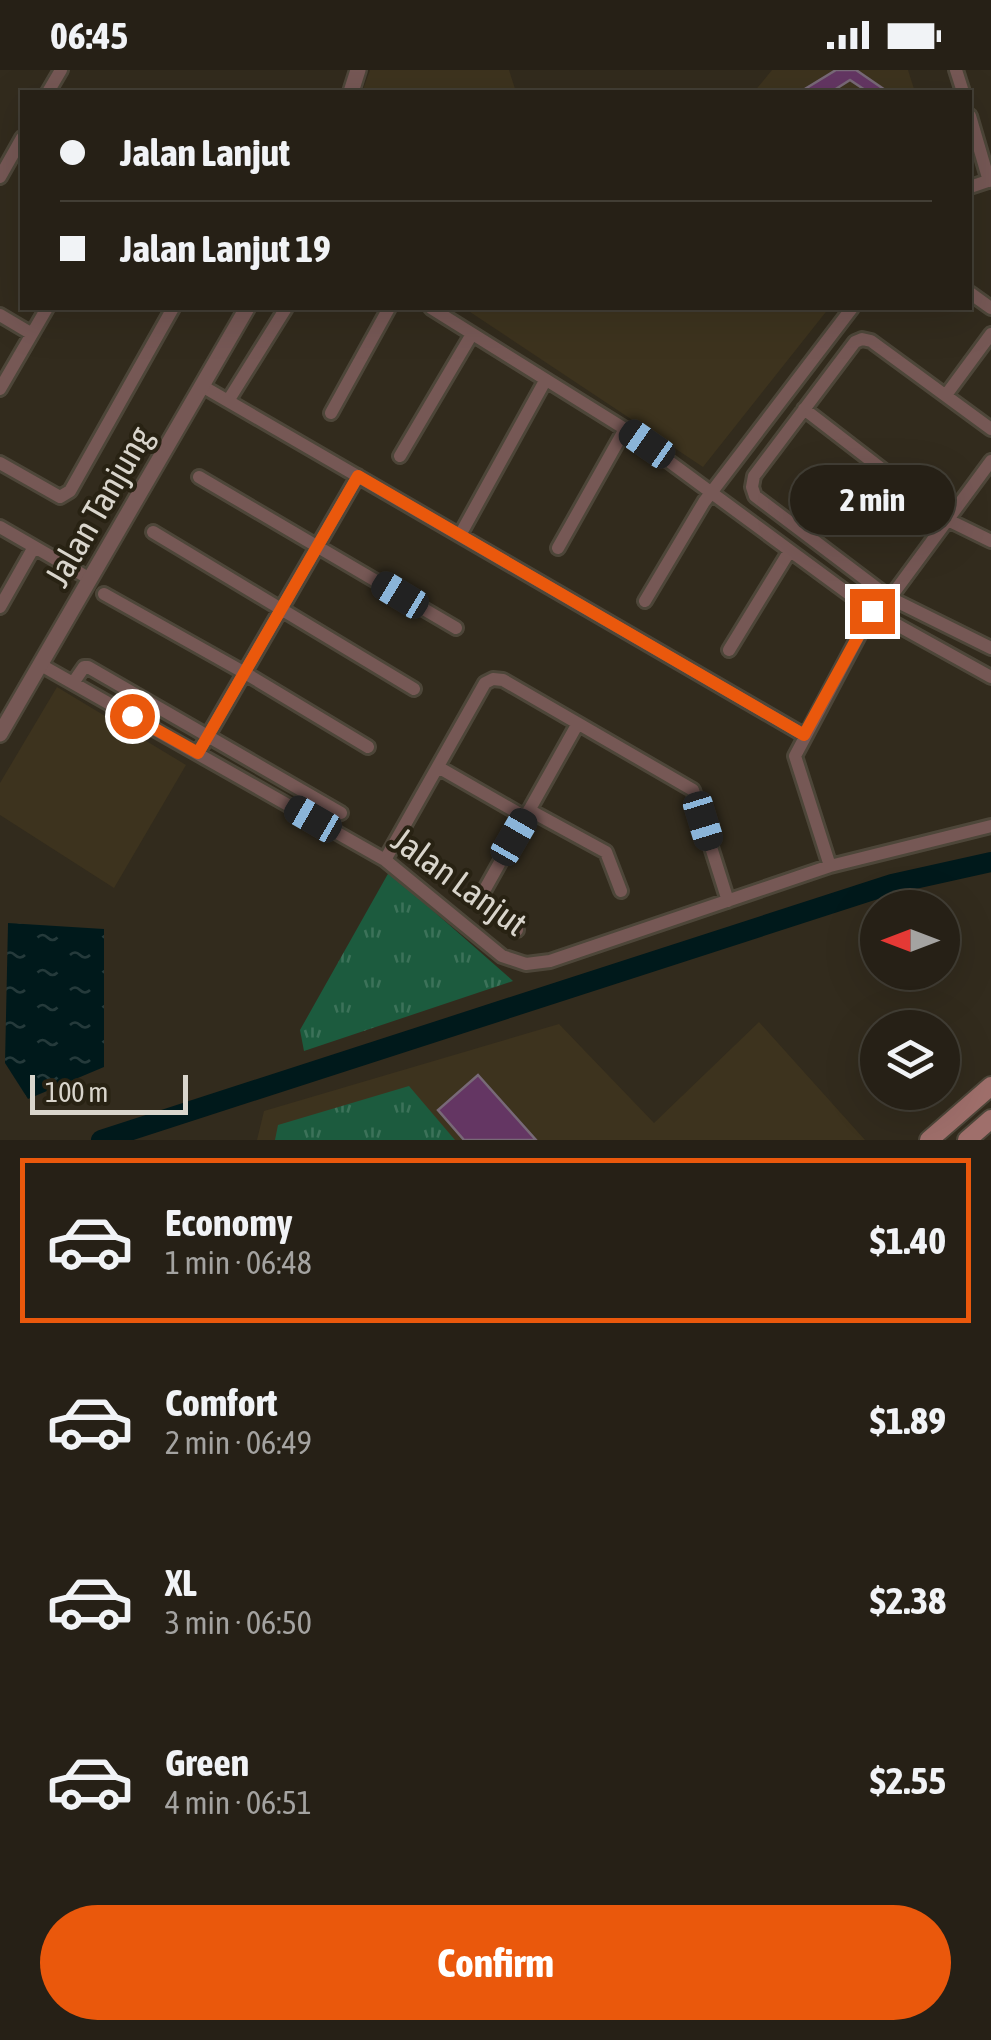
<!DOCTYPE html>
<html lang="en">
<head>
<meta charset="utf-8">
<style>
	body { margin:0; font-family:"Asap Condensed",sans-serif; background:#2e281f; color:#f1f3f6; height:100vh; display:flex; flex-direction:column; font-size:38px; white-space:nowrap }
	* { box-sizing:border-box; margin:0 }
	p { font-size:32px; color:#a4a3a1 }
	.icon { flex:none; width:55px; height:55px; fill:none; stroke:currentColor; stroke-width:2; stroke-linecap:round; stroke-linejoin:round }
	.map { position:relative; height:1070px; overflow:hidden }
	.drawer { display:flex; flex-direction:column; background:#262016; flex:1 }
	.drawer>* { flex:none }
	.banner { position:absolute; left:20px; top:20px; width:952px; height:220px; border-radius:0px; box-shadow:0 10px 40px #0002,0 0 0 2px #423e35; display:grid; align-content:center; height:220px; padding:0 40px; background:#262016 }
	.needle { width:65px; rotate:270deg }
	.buttons { position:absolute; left:860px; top:820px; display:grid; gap:20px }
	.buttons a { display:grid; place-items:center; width:100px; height:100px; border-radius:50%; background:#262016; box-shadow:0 10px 40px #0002,0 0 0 2px #423e35; font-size:50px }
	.scale { position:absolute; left:30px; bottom:25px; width:158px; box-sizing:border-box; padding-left:10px; border:5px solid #d9d5cc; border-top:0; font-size:28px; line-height:35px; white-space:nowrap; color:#d9d5cc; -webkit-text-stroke:8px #282213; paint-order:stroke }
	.end { position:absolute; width:45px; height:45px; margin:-22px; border:12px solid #ea580c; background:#fff; box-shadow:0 0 0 5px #fff }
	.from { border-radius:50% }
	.bubble { position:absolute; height:70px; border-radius:35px; background:#262016; box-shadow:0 10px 40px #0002,0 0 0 2px #423e35; font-size:32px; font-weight:700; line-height:70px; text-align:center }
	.car { position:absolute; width:30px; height:60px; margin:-30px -15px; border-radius:12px; box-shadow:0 0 8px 2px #0007; background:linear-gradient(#222 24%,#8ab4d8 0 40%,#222 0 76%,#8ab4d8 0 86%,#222 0) }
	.banner b { display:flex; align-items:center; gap:35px; height:95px; font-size:38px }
	.banner b+b { border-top:2px solid #423e35 }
	.banner i { width:25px; height:25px; background:#f1f3f6 }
	ul { padding:18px 0 0; list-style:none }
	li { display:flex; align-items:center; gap:30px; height:165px; margin:0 20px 15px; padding:0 20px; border:5px solid transparent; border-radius:0px }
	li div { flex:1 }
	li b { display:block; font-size:38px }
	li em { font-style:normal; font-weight:700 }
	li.current { border-color:#ea580c }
	li>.icon { width:90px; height:90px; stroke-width:1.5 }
	.primary-button { display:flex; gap:20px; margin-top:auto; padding:20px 40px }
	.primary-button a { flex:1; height:115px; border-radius:60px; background:#ea580c; color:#fff; font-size:40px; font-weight:700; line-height:115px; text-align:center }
	.status { display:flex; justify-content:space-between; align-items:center; height:70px; padding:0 50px; background:#262016; direction:ltr }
	.status svg { height:28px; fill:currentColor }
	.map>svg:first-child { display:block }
	.built { fill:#3d331e }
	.park { fill:url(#park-tufts) }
	.water { fill:url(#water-ripples) }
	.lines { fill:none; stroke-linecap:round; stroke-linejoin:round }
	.river { stroke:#00191b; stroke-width:20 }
	.building { fill:#643663; stroke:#786977; stroke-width:2.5 }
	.minor-casing { stroke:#4d4639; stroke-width:18 }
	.tertiary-casing { stroke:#4d4639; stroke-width:20 }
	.secondary-casing { stroke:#4d4639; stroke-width:22 }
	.minor { stroke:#765855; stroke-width:12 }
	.tertiary { stroke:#765855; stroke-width:15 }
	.secondary { stroke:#9f6f6b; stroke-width:18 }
	.route { stroke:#ea580c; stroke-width:12 }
	.labels { text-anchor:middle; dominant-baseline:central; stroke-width:8; stroke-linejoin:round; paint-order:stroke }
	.street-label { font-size:35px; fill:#d9d5cc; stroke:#282213 }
</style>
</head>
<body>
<div class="status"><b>06:45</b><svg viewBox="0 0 49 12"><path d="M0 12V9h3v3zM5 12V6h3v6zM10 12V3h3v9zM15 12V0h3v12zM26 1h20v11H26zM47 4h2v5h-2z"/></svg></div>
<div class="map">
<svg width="991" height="1070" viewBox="0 0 991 1070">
	<defs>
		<pattern id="park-tufts" width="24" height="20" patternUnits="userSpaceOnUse" patternTransform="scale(2.5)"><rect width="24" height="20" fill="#1c5b3e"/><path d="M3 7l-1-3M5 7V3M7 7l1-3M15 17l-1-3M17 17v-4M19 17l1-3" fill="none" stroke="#3c7259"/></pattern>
		<pattern id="water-ripples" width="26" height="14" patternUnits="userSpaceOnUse" patternTransform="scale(2.5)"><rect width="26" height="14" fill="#00191b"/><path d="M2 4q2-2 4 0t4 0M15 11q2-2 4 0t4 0" fill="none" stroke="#253a3b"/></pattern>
	</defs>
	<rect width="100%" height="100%" fill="#322b1d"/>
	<path class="built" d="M 370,0 L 509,0 L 516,22 L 362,22 Z
		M 772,0 L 908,0 L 915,22 L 754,22 Z
		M 464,238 L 829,238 L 703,397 Z
		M 57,617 L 186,695 L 114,818 L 0,745 L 0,713 Z
		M 759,952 L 865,1070 L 257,1070 L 264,1041 L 559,954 L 654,1053 Z"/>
	<path class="park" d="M 389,802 L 513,911 L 304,981 L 300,960 Z
		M 409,1016 L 455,1070 L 275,1070 L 278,1055 Z"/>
	<path class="water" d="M 8,853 L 104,859 L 104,997 L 28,1029 L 5,993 Z"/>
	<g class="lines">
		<path class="river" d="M 101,1070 L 892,814 L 991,792"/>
	</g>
	<path class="building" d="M 836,0 L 856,0 L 888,22 L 868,22 L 850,10 L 831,22 L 800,22 Z
		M 478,1005 L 536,1070 L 464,1070 L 438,1040 Z"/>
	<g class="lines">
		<g class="minor-casing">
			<path id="minor" d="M 956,0 L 963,22
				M 48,22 L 61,0
				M 970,46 L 989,111
				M 0,107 L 22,68
				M 970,117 L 991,110
				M 970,223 L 991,238
				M 431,238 L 625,359 L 872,541 L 991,607
				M 0,245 L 32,264
				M 202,316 L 804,665
				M 0,319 L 47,238
				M 946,325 L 991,264
				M 228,331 L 286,238
				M 804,339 L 948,450 L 991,471
				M 331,343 L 389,238
				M 991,359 L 871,271 L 862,269 L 855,272 L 754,406 L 752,417 L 755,426 L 890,528 L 991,578
				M 400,386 L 472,264
				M 0,393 L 60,427 L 70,421 L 173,238
				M 199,407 L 456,558
				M 0,457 L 90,509
				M 153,462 L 414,619
				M 460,465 L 545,311
				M 558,478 L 625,359
				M 104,524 L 245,603 L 368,677
				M 890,528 L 991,391
				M 645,531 L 704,432 L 852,238
				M 0,537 L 34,477
				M 729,580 L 789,482
				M 41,595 L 385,790 L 502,886 L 526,894 L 550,891 L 830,796 L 991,756
				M 73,613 L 84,597 L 88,597 L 341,743
				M 198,683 L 358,406
				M 438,697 L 525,747
				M 529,740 L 606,782 L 621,821
				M 385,790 L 485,613 L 493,609 L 503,610 L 693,720 L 728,831
				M 830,796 L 795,686 L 872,541
				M 517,860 L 483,836 L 480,828 L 577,655"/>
		</g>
		<g class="tertiary-casing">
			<path id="tertiary" d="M 351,22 L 358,0
				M 0,664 L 247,238"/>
		</g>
		<g class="secondary-casing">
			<path id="secondary" d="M 929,1070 L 991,1016
				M 967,1070 L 991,1049"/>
		</g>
		<use href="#minor" class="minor"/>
		<use href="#tertiary" class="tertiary"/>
		<use href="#secondary" class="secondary"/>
	</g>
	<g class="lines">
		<path class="route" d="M 132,646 L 198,683 L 358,406 L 804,665 L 872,541"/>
	</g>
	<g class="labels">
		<g class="street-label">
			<text transform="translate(98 436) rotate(-60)">Jalan Tanjung</text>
			<text transform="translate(460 811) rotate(36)">Jalan Lanjut</text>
		</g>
	</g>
</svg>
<div class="buttons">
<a><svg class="needle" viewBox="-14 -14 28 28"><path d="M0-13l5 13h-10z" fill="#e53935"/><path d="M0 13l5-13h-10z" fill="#a4a3a1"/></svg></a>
<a><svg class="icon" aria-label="layers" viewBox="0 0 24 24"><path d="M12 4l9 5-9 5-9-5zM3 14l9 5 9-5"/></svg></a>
</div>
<div class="scale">100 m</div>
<i class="end from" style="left:132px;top:646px"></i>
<i class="end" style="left:872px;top:541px"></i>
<div class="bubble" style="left:790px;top:395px;width:165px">2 min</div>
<i class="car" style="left:647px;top:374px;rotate:305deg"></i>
<i class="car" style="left:400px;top:525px;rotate:301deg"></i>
<i class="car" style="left:313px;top:749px;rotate:300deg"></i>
<i class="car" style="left:703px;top:751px;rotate:163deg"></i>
<i class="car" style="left:514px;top:767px;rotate:30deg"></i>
<div class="banner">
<b><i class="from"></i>Jalan Lanjut</b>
<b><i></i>Jalan Lanjut 19</b>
</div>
</div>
<section class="drawer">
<ul>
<li class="current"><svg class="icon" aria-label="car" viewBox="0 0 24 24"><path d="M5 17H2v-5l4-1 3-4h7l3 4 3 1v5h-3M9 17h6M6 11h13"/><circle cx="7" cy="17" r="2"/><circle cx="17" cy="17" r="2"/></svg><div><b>Economy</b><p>1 min · 06:48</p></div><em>$1.40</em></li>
<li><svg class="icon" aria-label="car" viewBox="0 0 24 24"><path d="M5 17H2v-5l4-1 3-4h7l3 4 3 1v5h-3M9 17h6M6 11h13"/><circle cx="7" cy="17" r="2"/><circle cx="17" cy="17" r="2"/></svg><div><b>Comfort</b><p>2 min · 06:49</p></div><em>$1.89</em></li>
<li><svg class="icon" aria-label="car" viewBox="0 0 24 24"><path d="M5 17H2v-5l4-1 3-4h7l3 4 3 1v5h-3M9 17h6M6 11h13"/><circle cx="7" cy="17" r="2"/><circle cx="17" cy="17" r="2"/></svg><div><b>XL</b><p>3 min · 06:50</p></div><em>$2.38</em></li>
<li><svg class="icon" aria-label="car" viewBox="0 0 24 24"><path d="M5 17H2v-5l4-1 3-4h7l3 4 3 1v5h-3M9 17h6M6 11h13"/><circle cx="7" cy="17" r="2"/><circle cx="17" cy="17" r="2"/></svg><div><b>Green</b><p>4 min · 06:51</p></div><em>$2.55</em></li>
</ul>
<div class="primary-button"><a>Confirm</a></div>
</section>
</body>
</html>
